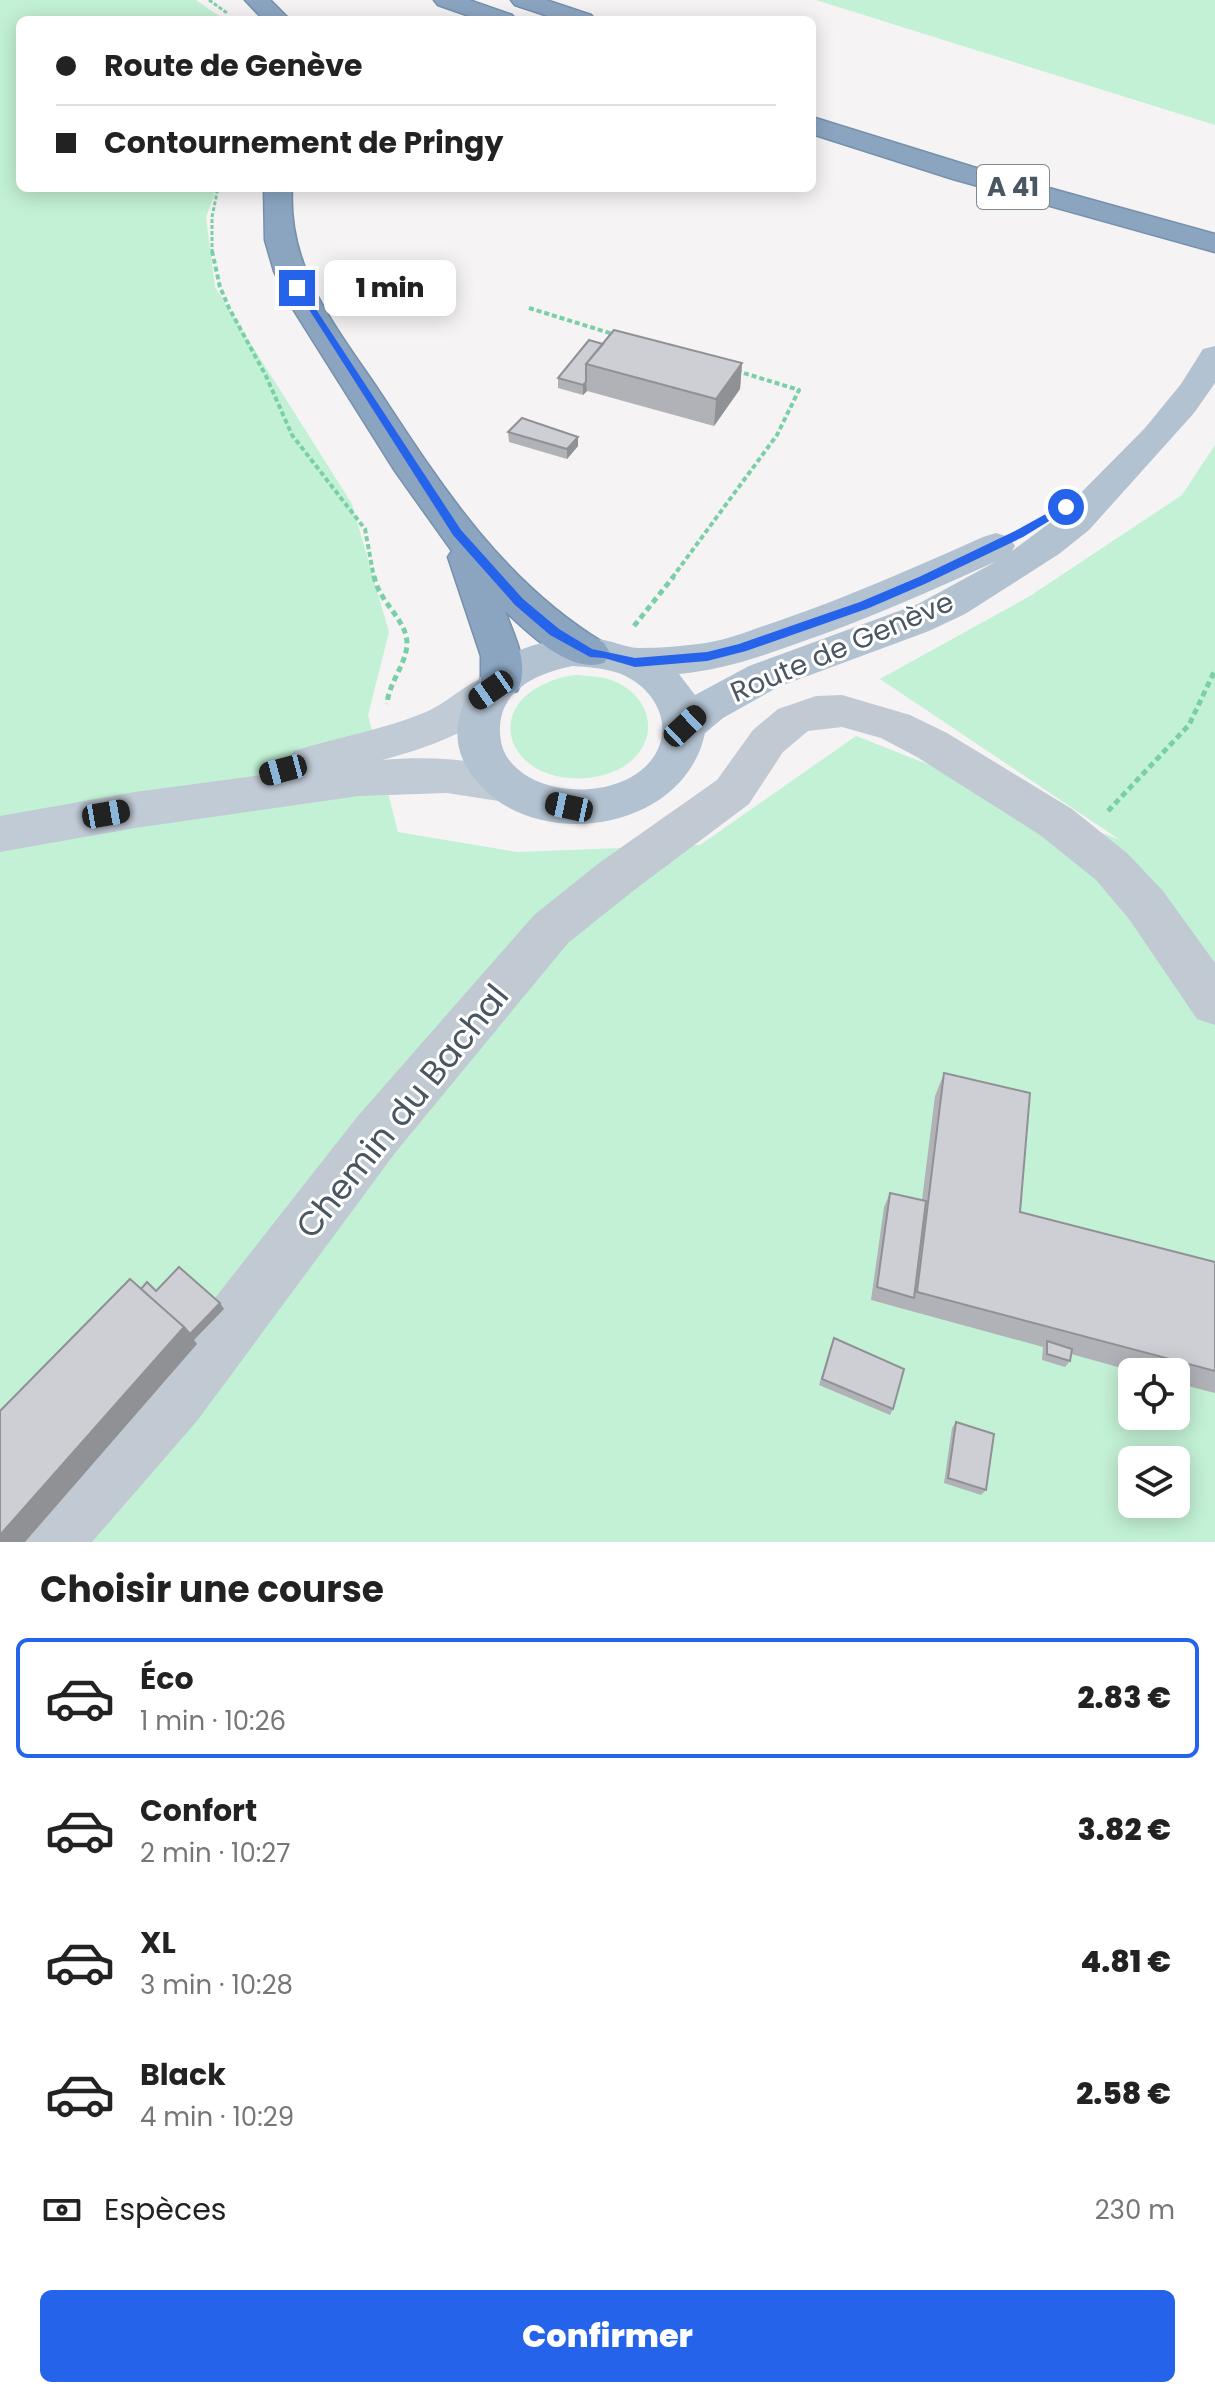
<!DOCTYPE html>
<html lang="fr">
<head>
<meta charset="utf-8">
<style>
	body { margin:0; font-family:Poppins,sans-serif; background:#f6f6f6; color:#222; height:100vh; display:flex; flex-direction:column; font-size:30px; white-space:nowrap }
	* { box-sizing:border-box; margin:0 }
	p { font-size:26px; color:#767676 }
	.icon { flex:none; width:44px; height:44px; fill:none; stroke:currentColor; stroke-width:2; stroke-linecap:round; stroke-linejoin:round }
	.map { position:relative; height:1542px; overflow:hidden }
	.drawer { display:flex; flex-direction:column; background:#fff; flex:1 }
	.drawer>* { flex:none }
	.banner { position:absolute; left:16px; top:16px; width:800px; height:176px; border-radius:12px; box-shadow:0 4px 20px #0003; display:grid; align-content:center; height:176px; padding:0 40px; background:#fff }
	.controls { position:absolute; left:1118px; top:1358px; display:grid; gap:16px }
	.controls a { display:grid; place-items:center; width:72px; height:72px; border-radius:12px; background:#fff; box-shadow:0 4px 20px #0003; font-size:40px }
	.end { position:absolute; width:36px; height:36px; margin:-18px; border:10px solid #2563eb; background:#fff; box-shadow:0 0 0 4px #fff }
	.from { border-radius:50% }
	.bubble { position:absolute; height:56px; border-radius:12px; background:#fff; box-shadow:0 4px 20px #0003; font-size:26px; font-weight:800; line-height:56px; text-align:center }
	.car { position:absolute; width:24px; height:48px; margin:-24px -12px; border-radius:10px; box-shadow:0 0 6px 2px #0007; background:linear-gradient(#222 24%,#8ab4d8 0 40%,#222 0 76%,#8ab4d8 0 86%,#222 0) }
	.banner b { display:flex; align-items:center; gap:28px; height:76px; font-size:30px }
	.banner b+b { border-top:2px solid #e0e0e0 }
	.banner i { width:20px; height:20px; background:#222 }
	ul { padding:0; list-style:none }
	li { display:flex; align-items:center; gap:24px; height:120px; margin:0 16px 12px; padding:0 24px; border:4px solid transparent; border-radius:12px }
	li div { flex:1 }
	li b { display:block; font-size:30px }
	li em { font-style:normal; font-weight:800 }
	li.active { border-color:#2563eb }
	li>.icon { width:72px; height:72px; stroke-width:1.5 }
	h2 { padding:0 40px; font-size:36px; line-height:96px }
	.pay { display:flex; align-items:center; gap:20px; height:88px; padding:0 40px; font-size:30px }
	.pay p { margin-inline-start:auto }
	.primary-button { display:flex; gap:16px; margin-top:auto; padding:16px 40px }
	.primary-button a { flex:1; height:92px; border-radius:12px; background:#2563eb; color:#fff; font-size:32px; font-weight:800; line-height:92px; text-align:center }
	.map>svg:first-child { display:block }
	.green { fill:#c3f1d5; fill-rule:evenodd }
	.lines { fill:none; stroke-linecap:round; stroke-linejoin:round }
	.highway-casing { stroke:#7690ad; stroke-width:3 }
	.path-far2 { stroke:#7ad0a6; stroke-width:3; stroke-dasharray:4 2; stroke-linecap:butt }
	.path-far1 { stroke:#7ad0a6; stroke-width:4; stroke-dasharray:5 3; stroke-linecap:butt }
	.path { stroke:#7ad0a6; stroke-width:5; stroke-dasharray:6 4; stroke-linecap:butt }
	.street { fill:#c1cad2; fill-rule:evenodd }
	.secondary { fill:#c1cbd6; fill-rule:evenodd }
	.primary { fill:#b3c2d1; fill-rule:evenodd }
	.highway { fill:#8ba5c1; fill-rule:evenodd }
	.wall { fill:#b0b2b7 }
	.shaded-wall { fill:#909195 }
	.building { fill:#cdcfd5; stroke:#909195; stroke-width:2 }
	.route { fill:#2563eb }
	.labels { text-anchor:middle; dominant-baseline:central; stroke-width:6; stroke-linejoin:round; paint-order:stroke }
	.shield { fill:#fff; stroke:#808990; stroke-width:2 }
	.shield-label { font-size:26px; font-weight:bold; fill:#4a5661 }
	.street-label { font-size:28px; fill:#4a5661; stroke:#fff }
	.near-street-label { font-size:34px; fill:#4a5661; stroke:#fff }
</style>
</head>
<body>
<div class="map">
<svg width="1215" height="1542" viewBox="0 0 1215 1542">
	<rect width="100%" height="100%" fill="#f5f3f3"/>
	<path class="green" d="M 0,0 L 196,0 L 225,20 L 20,20 L 20,188 L 217,188 L 206,217 L 215,287 L 352,504 L 389,632 L 368,715 L 398,832 L 517,852 L 700,845 L 856,736 L 1120,840 L 880,679 L 1030,596 L 1182,495 L 1215,445 L 1215,1542 L 0,1542 ZM 1132,1372 L 1176,1372 L 1176,1416 L 1132,1416 ZM 1132,1460 L 1176,1460 L 1176,1504 L 1132,1504 Z
		M 816,0 L 1215,0 L 1215,125 Z
		M 574,675 C 589,676 603,676 616,682 C 646,695 660,730 636,756 C 624,770 605,776 587,778 C 500,785 476,692 574,675 Z"/>
	<g class="lines">
		<g class="highway-casing">
			<path id="highway" d="M 245,0 L 270,0 L 290,20 L 264,20 Z
				M 434,0 L 469,0 L 512,15 L 516,20 L 481,20 L 438,5 Z
				M 511,0 L 546,0 L 591,15 L 595,20 L 560,20 L 515,5 Z
				M 812,117 L 973,167 L 1215,234 L 1215,252 L 953,179 L 812,134 Z
				M 264,188 L 292,188 C 287,269 336,327 379,391 C 442,487 503,582 604,643 L 610,653 L 604,663 C 569,674 530,634 505,611 C 514,636 531,666 517,691 L 502,695 L 487,691 L 481,680 L 481,656 L 448,557 L 452,551 L 395,471 L 288,301 L 274,271 L 265,240 Z"/>
		</g>
		<path class="path-far2" d="M 209,0 L 227,13
			M 212,253 L 212,217 L 218,188"/>
		<path class="path-far1" d="M 212,251 L 220,287 L 229,308 L 266,376 L 292,435 L 365,529 L 374,578
			M 529,308 L 616,335
			M 672,578 L 777,435 L 799,390 L 737,371"/>
		<path class="path" d="M 374,576 C 379,603 407,619 407,644 C 406,665 389,682 387,704
			M 634,626 L 674,576
			M 1108,811 L 1189,725 L 1215,670"/>
		<path class="street" d="M 842,695 L 910,715 L 947,733 L 1072,809 L 1128,854 L 1163,891 L 1215,963 L 1215,1025 L 1197,1019 L 1129,919 L 1096,880 L 1040,835 L 917,757 L 881,738 L 842,727 L 808,731 L 783,752 L 749,804 L 633,891 L 568,943 L 395,1153 L 197,1421 L 92,1542 L 17,1542 L 26,1519 L 153,1377 L 357,1117 L 534,915 L 599,863 L 717,780 L 753,730 L 778,709 L 816,696 Z"/>
		<path class="secondary" d="M 491,675 L 506,679 L 512,690 C 490,728 423,749 382,760 C 429,756 476,759 521,773 L 527,785 L 521,797 L 505,802 L 447,793 L 359,796 L 135,828 L 0,852 L 0,816 L 135,792 L 291,771 L 287,763 L 294,751 C 338,737 383,730 426,712 C 449,702 466,682 491,675 Z"/>
		<path class="primary" d="M 1215,346 L 1215,383 L 1194,413 L 1089,530 L 1059,554 L 965,614 L 929,631 L 778,687 L 723,718 L 705,733 C 683,840 509,857 463,760 C 446,722 470,677 504,658 C 534,641 571,635 604,640 C 615,642 628,648 639,648 C 661,648 684,646 706,643 C 731,639 756,628 781,620 C 850,596 916,567 983,537 L 996,533 L 1009,537 L 1015,546 L 1012,551 L 1055,519 L 1145,428 L 1181,384 L 1203,349 ZM 997,561 L 918,604 L 749,666 L 695,695 L 679,674 C 723,670 763,656 804,641 C 870,618 933,590 997,561 ZM 573,666 C 587,667 602,668 615,672 C 649,682 675,719 656,753 C 632,795 560,799 524,774 C 509,763 501,752 500,733 C 498,690 537,673 573,666 Z"/>
		<use href="#highway" class="highway"/>
	</g>
	<path class="wall" d="M 603,344 L 742,363 L 740,389 L 714,426 L 587,391 L 583,395 L 558,388 L 558,378 Z
		M 508,432 L 578,446 L 567,459 L 509,442 Z
		M 944,1073 L 1020,1212 L 1215,1262 L 1215,1393 L 1176,1383 L 1176,1372 L 1136,1372 L 1071,1354 L 1070,1361 L 1065,1367 L 1042,1360 L 1043,1347 L 871,1300 L 884,1207 L 890,1193 L 922,1200 L 935,1096 Z
		M 831,1345 L 893,1409 L 890,1415 L 819,1385 Z
		M 956,1422 L 986,1490 L 981,1495 L 944,1483 L 952,1428 Z"/>
	<path class="shaded-wall" d="M 742,363 L 740,389 L 714,426 L 716,399 Z
		M 586,382 L 587,391 L 583,395 L 583,385 Z
		M 578,437 L 578,446 L 567,459 L 567,449 Z
		M 220,1303 L 224,1309 L 194,1340 L 197,1344 L 25,1542 L 0,1542 L 0,1535 L 184,1327 Z"/>
	<path class="building" d="M 614,330 L 742,363 L 716,399 L 586,364 Z
		M 589,340 L 603,344 L 586,364 L 586,382 L 583,385 L 558,378 Z
		M 522,418 L 578,437 L 567,449 L 508,432 Z
		M 944,1073 L 1030,1093 L 1020,1212 L 1215,1262 L 1215,1371 L 917,1292 Z
		M 890,1193 L 926,1201 L 914,1298 L 877,1287 Z
		M 179,1267 L 220,1303 L 190,1334 L 184,1327 L 141,1289 L 147,1282 L 156,1291 Z
		M 130,1279 L 184,1327 L 0,1535 L 0,1411 Z
		M 834,1338 L 904,1369 L 893,1409 L 822,1379 Z
		M 1047,1341 L 1072,1349 L 1070,1361 L 1047,1354 Z
		M 956,1422 L 994,1434 L 986,1490 L 948,1478 Z"/>
	<path class="route" d="M 294,286 L 302,288 L 461,530 L 523,599 L 559,629 L 592,649 L 635,658 L 707,652 L 739,644 L 860,602 L 919,577 L 1015,531 L 1062,505 L 1072,507 L 1023,537 L 927,583 L 869,608 L 746,651 L 707,661 L 635,667 L 604,658 L 590,657 L 550,635 L 515,605 L 453,535 Z"/>
	<g class="labels">
		<rect class="shield" x="977" y="165" width="72" height="44" rx="6"/>
		<g class="shield-label">
			<text x="1013" y="187">A 41</text>
		</g>
		<g class="street-label">
			<text transform="translate(842 647) rotate(-23)">Route de Genève</text>
		</g>
		<g class="near-street-label">
			<text transform="translate(402 1111) rotate(-51)">Chemin du Bachal</text>
		</g>
	</g>
</svg>
<div class="controls">
<a><svg class="icon" aria-label="locate" viewBox="0 0 24 24"><circle cx="12" cy="12" r="6"/><path d="M12 2v4M12 18v4M2 12h4M18 12h4"/></svg></a>
<a><svg class="icon" aria-label="layers" viewBox="0 0 24 24"><path d="M12 4l9 5-9 5-9-5zM3 14l9 5 9-5"/></svg></a>
</div>
<i class="end from" style="left:1066px;top:507px"></i>
<i class="end" style="left:297px;top:288px"></i>
<div class="bubble" style="left:324px;top:260px;width:132px">1 min</div>
<i class="car" style="left:491px;top:690px;rotate:235deg"></i>
<i class="car" style="left:685px;top:726px;rotate:47deg"></i>
<i class="car" style="left:283px;top:770px;rotate:255deg"></i>
<i class="car" style="left:569px;top:807px;rotate:282deg"></i>
<i class="car" style="left:106px;top:814px;rotate:80deg"></i>
<div class="banner">
<b><i class="from"></i>Route de Genève</b>
<b><i></i>Contournement de Pringy</b>
</div>
</div>
<section class="drawer">
<h2>Choisir une course</h2>
<ul>
<li class="active"><svg class="icon" aria-label="car" viewBox="0 0 24 24"><path d="M5 17H2v-5l4-1 3-4h7l3 4 3 1v5h-3M9 17h6M6 11h13"/><circle cx="7" cy="17" r="2"/><circle cx="17" cy="17" r="2"/></svg><div><b>Éco</b><p>1 min · 10:26</p></div><em>2.83 €</em></li>
<li><svg class="icon" aria-label="car" viewBox="0 0 24 24"><path d="M5 17H2v-5l4-1 3-4h7l3 4 3 1v5h-3M9 17h6M6 11h13"/><circle cx="7" cy="17" r="2"/><circle cx="17" cy="17" r="2"/></svg><div><b>Confort</b><p>2 min · 10:27</p></div><em>3.82 €</em></li>
<li><svg class="icon" aria-label="car" viewBox="0 0 24 24"><path d="M5 17H2v-5l4-1 3-4h7l3 4 3 1v5h-3M9 17h6M6 11h13"/><circle cx="7" cy="17" r="2"/><circle cx="17" cy="17" r="2"/></svg><div><b>XL</b><p>3 min · 10:28</p></div><em>4.81 €</em></li>
<li><svg class="icon" aria-label="car" viewBox="0 0 24 24"><path d="M5 17H2v-5l4-1 3-4h7l3 4 3 1v5h-3M9 17h6M6 11h13"/><circle cx="7" cy="17" r="2"/><circle cx="17" cy="17" r="2"/></svg><div><b>Black</b><p>4 min · 10:29</p></div><em>2.58 €</em></li>
</ul>
<div class="pay"><svg class="icon" aria-label="cash" viewBox="0 0 24 24"><path d="M3 7h18v10H3z"/><circle cx="12" cy="12" r="2"/></svg>Espèces<p>230 m</p></div>
<div class="primary-button"><a>Confirmer</a></div>
</section>
</body>
</html>
